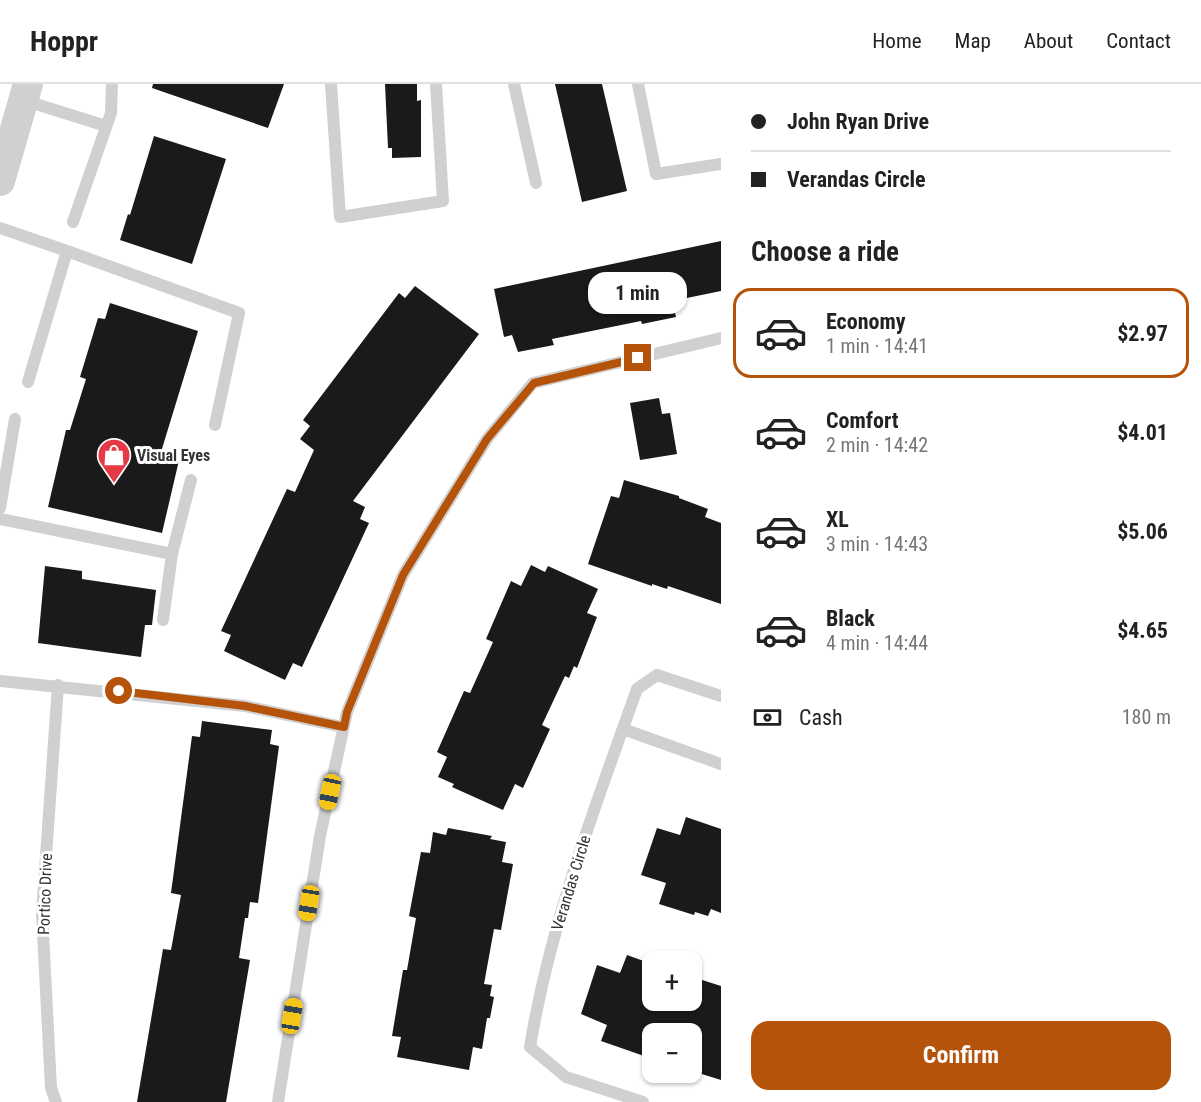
<!DOCTYPE html>
<html lang="en">
<head>
<meta charset="utf-8">
<style>
	body { margin:0; font-family:"Roboto Condensed",sans-serif; background:#f2f2f2; color:#222; height:100vh; display:flex; flex-direction:column; font-size:22px; white-space:nowrap }
	* { box-sizing:border-box; margin:0 }
	p { font-size:20px; color:#767676 }
	.icon { flex:none; width:33px; height:33px; fill:none; stroke:currentColor; stroke-width:2; stroke-linecap:round; stroke-linejoin:round }
	.map { position:relative; flex:1; overflow:hidden }
	.drawer { display:flex; flex-direction:column; background:#fff; width:480px }
	.drawer>* { flex:none }
	.hud { display:grid; align-content:center; height:132px; padding:0 30px; background:#fff }
	.tools { position:absolute; left:642px; top:867px; display:grid; gap:12px }
	.tools a { display:grid; place-items:center; width:60px; height:60px; border-radius:12px; background:#fff; box-shadow:0 2px 4px #0004; font-size:30px }
	.end { position:absolute; width:27px; height:27px; margin:-14px; border:8px solid #b45309; background:#fff; box-shadow:0 0 0 3px #fff }
	.from { border-radius:50% }
	.bubble { position:absolute; height:42px; border-radius:18px; background:#fff; box-shadow:0 2px 4px #0004; font-size:20px; font-weight:700; line-height:42px; text-align:center }
	.car { position:absolute; width:18px; height:36px; margin:-18px -9px; border-radius:8px; box-shadow:0 0 4px 2px #0007; background:linear-gradient(#f5c518 24%,#345 0 40%,#f5c518 0 76%,#345 0 86%,#f5c518 0) }
	.hud b { display:flex; align-items:center; gap:21px; height:57px; font-size:22px }
	.hud b+b { border-top:2px solid #e0e0e0 }
	.hud i { width:15px; height:15px; background:#222 }
	ul { padding:0; list-style:none }
	li { display:flex; align-items:center; gap:18px; height:90px; margin:0 12px 9px; padding:0 18px; border:3px solid transparent; border-radius:18px }
	li div { flex:1 }
	li b { display:block; font-size:22px }
	li em { font-style:normal; font-weight:700 }
	li.active { border-color:#b45309 }
	li>.icon { width:54px; height:54px; stroke-width:1.5 }
	h2 { padding:0 30px; font-size:27px; line-height:72px }
	.pay { display:flex; align-items:center; gap:15px; height:66px; padding:0 30px; font-size:22px }
	.pay p { margin-inline-start:auto }
	.button { display:flex; gap:12px; margin-top:auto; padding:12px 30px }
	.button a { flex:1; height:69px; border-radius:18px; background:#b45309; color:#fff; font-size:24px; font-weight:700; line-height:69px; text-align:center }
	header { display:flex; align-items:center; gap:36px; box-sizing:border-box; height:84px; padding:0 30px; background:#fff; border-bottom:2px solid #e0e0e0 }
	header strong { font-size:28px }
	nav { display:flex; gap:33px; margin-inline-start:auto; font-size:21px }
	main { display:flex; flex:1; min-height:0 }
	.map>svg:first-child { display:block }
	.building { fill:#1a1a1a }
	.lines { fill:none; stroke-linecap:round; stroke-linejoin:round }
	.service { stroke:#d0d0d0; stroke-width:12 }
	.tertiary { stroke:#d0d0d0; stroke-width:30 }
	.route { stroke:#b45309; stroke-width:8 }
	.labels { text-anchor:middle; dominant-baseline:central; stroke-width:6; stroke-linejoin:round; paint-order:stroke }
	.poi-label { font-size:16px; font-weight:bold; fill:#333; stroke:#fff; text-anchor:start }
	.street-label { font-size:16px; fill:#333; stroke:#fff }
</style>
</head>
<body>
<header>
<strong>Hoppr</strong>
<nav><a>Home</a><a>Map</a><a>About</a><a>Contact</a></nav>
</header>
<main>
<div class="map">
<svg width="721" height="1018" viewBox="0 0 721 1018">
	<rect width="100%" height="100%" fill="#fff"/>
	<path class="building" d="M 153,0 L 284,0 L 268,44 L 152,4 Z
		M 385,0 L 417,0 L 417,17 L 421,16 L 421,73 L 392,74 L 392,64 L 388,64 Z
		M 555,0 L 602,0 L 627,107 L 582,118 Z
		M 154,52 L 226,75 L 192,180 L 120,156 L 128,130 L 130,131 Z
		M 721,157 L 721,207 L 672,217 L 676,233 L 642,240 L 641,237 L 552,255 L 554,261 L 518,268 L 512,251 L 504,253 L 494,205 Z
		M 415,202 L 479,250 L 353,417 L 365,423 L 360,435 L 369,439 L 302,583 L 293,579 L 285,596 L 224,567 L 231,551 L 221,547 L 287,405 L 295,408 L 314,366 L 300,355 L 310,342 L 303,336 L 399,209 L 405,214 Z
		M 110,219 L 198,247 L 161,368 L 180,372 L 162,449 L 48,423 L 66,346 L 70,346 L 86,295 L 80,293 L 98,234 L 105,235 Z
		M 659,314 L 662,330 L 670,329 L 677,370 L 640,376 L 630,319 Z
		M 624,396 L 679,412 L 679,414 L 708,425 L 705,433 L 721,439 L 721,520 L 668,502 L 667,505 L 652,500 L 652,502 L 588,480 L 611,412 L 619,414 Z
		M 531,481 L 545,488 L 548,482 L 598,505 L 587,529 L 597,533 L 577,584 L 574,582 L 569,594 L 565,592 L 542,641 L 550,645 L 523,704 L 515,700 L 503,726 L 452,703 L 454,700 L 438,693 L 447,673 L 437,668 L 464,607 L 470,609 L 493,558 L 486,555 L 511,497 L 521,502 Z
		M 45,482 L 82,487 L 82,495 L 156,506 L 152,541 L 145,541 L 141,573 L 38,559 Z
		M 202,637 L 272,646 L 270,660 L 279,662 L 258,819 L 250,818 L 248,834 L 245,834 L 239,874 L 250,876 L 226,1018 L 137,1018 L 163,865 L 171,866 L 181,811 L 171,809 L 192,652 L 200,653 Z
		M 686,733 L 721,745 L 721,829 L 711,825 L 708,832 L 695,828 L 694,831 L 659,820 L 666,799 L 641,791 L 657,744 L 680,751 Z
		M 448,744 L 492,752 L 490,755 L 506,758 L 502,778 L 513,780 L 501,846 L 494,845 L 484,900 L 492,901 L 490,912 L 494,913 L 490,934 L 487,934 L 482,965 L 473,963 L 469,986 L 397,973 L 401,953 L 392,952 L 403,886 L 407,886 L 416,834 L 409,832 L 421,768 L 430,769 L 433,748 L 446,751 Z
		M 627,871 L 652,880 L 652,916 L 692,916 L 692,904 L 695,905 L 699,895 L 721,902 L 721,996 L 692,987 L 692,950 L 652,950 L 652,962 L 650,961 L 647,973 L 601,957 L 607,941 L 581,930 L 597,881 L 620,889 Z"/>
	<g class="lines">
		<path class="service" d="M 331,0 L 340,133 L 443,117 L 436,0
			M 514,0 L 536,99
			M 638,0 L 656,90 L 721,80
			M 23,16 L 106,42
			M 73,138 L 111,29 L 112,0
			M 0,144 L 67,167 L 28,298
			M 67,167 L 239,229 L 215,341
			M 0,424 L 15,335
			M 0,435 L 172,470 L 191,396
			M 163,536 L 172,470
			M 0,597 L 245,622 L 343,643
			M 623,645 L 721,680
			M 56,1018 L 51,1004 L 42,829 L 58,601
			M 278,1018 L 320,752 L 347,628 L 403,491 L 487,355 L 533,299 L 721,254
			M 643,1018 L 566,993 L 530,963 C 550,840 595,723 637,605 L 657,591 L 721,612"/>
		<path class="tertiary" d="M 0,97 L 28,0"/>
	</g>
	<g class="lines">
		<path class="route" d="M 119,607 L 245,622 L 344,643 L 347,628 L 403,491 L 487,355 L 534,299 L 638,274"/>
	</g>
	<defs>
		<g id="shop-pin" transform="scale(1.725)"><path d="M0 17L-7.5 6A9.5 9.5 0 1 1 7.5 6Z" fill="#e63946" stroke="#fff"/><path d="M-5-2.5h2.3a2.7 3.5 0 0 1 5.4 0H5L5.5 6h-11ZM-1.5-2.5h3a1.5 2.3 0 0 0-3 0Z" fill="#fff"/></g>
	</defs>
	<g fill-rule="evenodd">
		<use href="#shop-pin" x="114" y="371"/>
	</g>
	<g class="labels">
		<g class="poi-label">
			<text x="137" y="371">Visual Eyes</text>
		</g>
		<g class="street-label">
			<text transform="translate(571 799) rotate(-73)">Verandas Circle</text>
			<text transform="translate(45 810) rotate(-88)">Portico Drive</text>
		</g>
	</g>
</svg>
<div class="tools">
<a>+</a>
<a>−</a>
</div>
<i class="end from" style="left:119px;top:607px"></i>
<i class="end" style="left:638px;top:274px"></i>
<div class="bubble" style="left:588px;top:188px;width:99px">1 min</div>
<i class="car" style="left:330px;top:708px;rotate:192deg"></i>
<i class="car" style="left:309px;top:819px;rotate:189deg"></i>
<i class="car" style="left:292px;top:932px;rotate:9deg"></i>
</div>
<section class="drawer">
<div class="hud">
<b><i class="from"></i>John Ryan Drive</b>
<b><i></i>Verandas Circle</b>
</div>
<h2>Choose a ride</h2>
<ul>
<li class="active"><svg class="icon" aria-label="car" viewBox="0 0 24 24"><path d="M5 17H2v-5l4-1 3-4h7l3 4 3 1v5h-3M9 17h6M6 11h13"/><circle cx="7" cy="17" r="2"/><circle cx="17" cy="17" r="2"/></svg><div><b>Economy</b><p>1 min · 14:41</p></div><em>$2.97</em></li>
<li><svg class="icon" aria-label="car" viewBox="0 0 24 24"><path d="M5 17H2v-5l4-1 3-4h7l3 4 3 1v5h-3M9 17h6M6 11h13"/><circle cx="7" cy="17" r="2"/><circle cx="17" cy="17" r="2"/></svg><div><b>Comfort</b><p>2 min · 14:42</p></div><em>$4.01</em></li>
<li><svg class="icon" aria-label="car" viewBox="0 0 24 24"><path d="M5 17H2v-5l4-1 3-4h7l3 4 3 1v5h-3M9 17h6M6 11h13"/><circle cx="7" cy="17" r="2"/><circle cx="17" cy="17" r="2"/></svg><div><b>XL</b><p>3 min · 14:43</p></div><em>$5.06</em></li>
<li><svg class="icon" aria-label="car" viewBox="0 0 24 24"><path d="M5 17H2v-5l4-1 3-4h7l3 4 3 1v5h-3M9 17h6M6 11h13"/><circle cx="7" cy="17" r="2"/><circle cx="17" cy="17" r="2"/></svg><div><b>Black</b><p>4 min · 14:44</p></div><em>$4.65</em></li>
</ul>
<div class="pay"><svg class="icon" aria-label="cash" viewBox="0 0 24 24"><path d="M3 7h18v10H3z"/><circle cx="12" cy="12" r="2"/></svg>Cash<p>180 m</p></div>
<div class="button"><a>Confirm</a></div>
</section>
</main>
</body>
</html>
